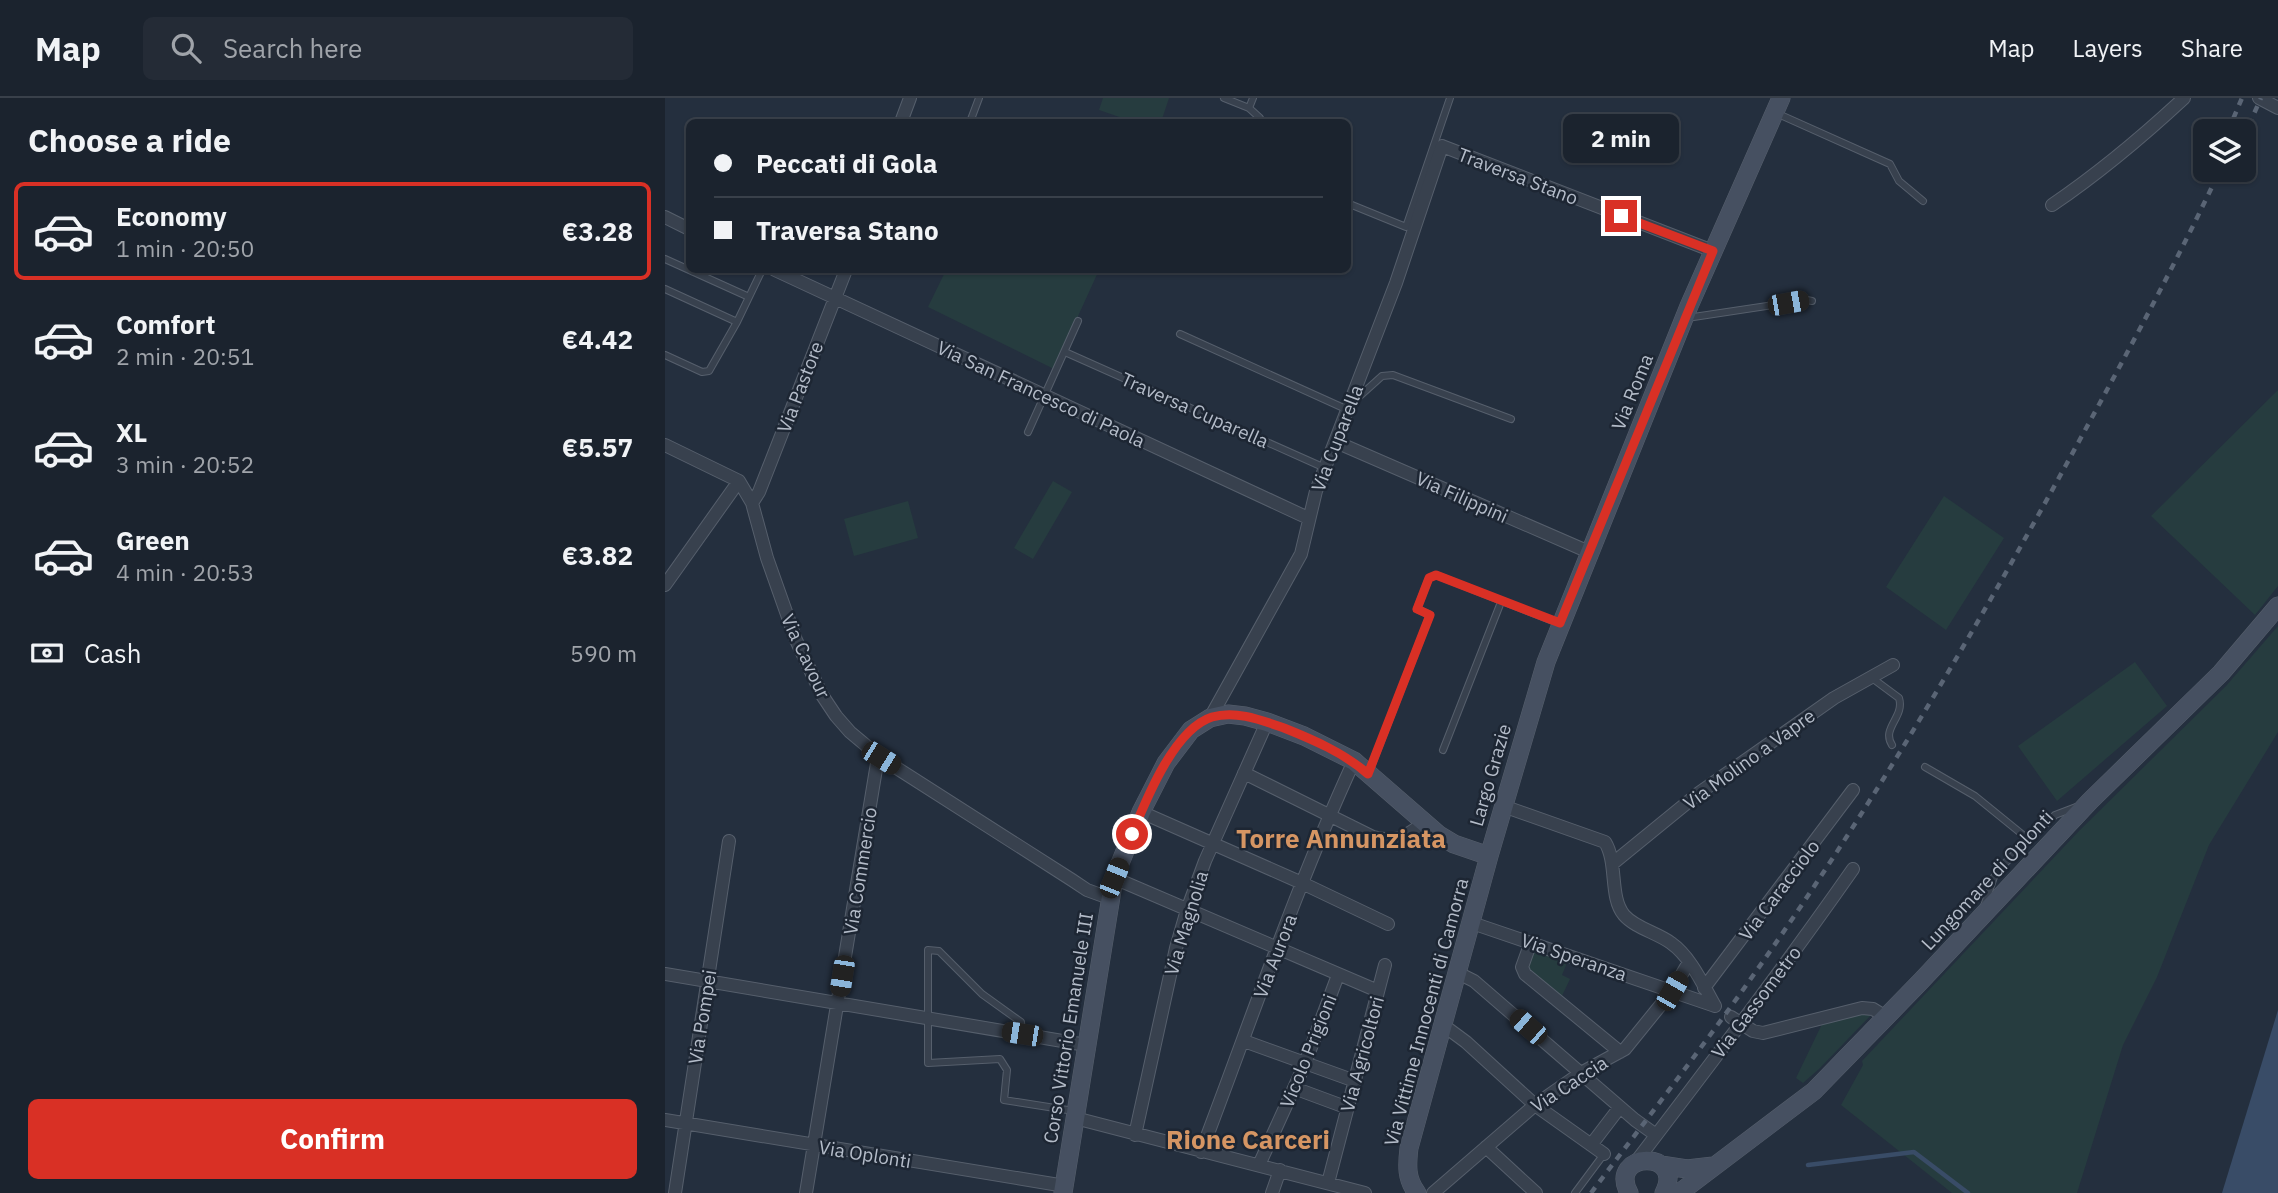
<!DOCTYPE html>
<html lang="en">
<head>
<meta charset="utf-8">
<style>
	body { margin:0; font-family:"IBM Plex Sans",sans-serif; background:#242b36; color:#f1f3f6; height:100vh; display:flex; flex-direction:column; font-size:26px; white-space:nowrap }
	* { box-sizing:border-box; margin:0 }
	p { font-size:23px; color:#a0a4aa }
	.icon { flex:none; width:38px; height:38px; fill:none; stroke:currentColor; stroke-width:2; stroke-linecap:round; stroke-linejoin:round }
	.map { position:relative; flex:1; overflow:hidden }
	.details { display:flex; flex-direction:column; background:#1b232e; width:665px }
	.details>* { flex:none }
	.banner { position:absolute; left:21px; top:21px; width:665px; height:154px; border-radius:10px; box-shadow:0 2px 5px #0004,0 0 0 2px #39404a; display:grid; align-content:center; height:154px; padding:0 28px; background:#1b232e }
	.buttons { position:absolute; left:1528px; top:21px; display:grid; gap:14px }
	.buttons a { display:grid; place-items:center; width:63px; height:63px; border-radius:10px; background:#1b232e; box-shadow:0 2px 5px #0004,0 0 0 2px #39404a; font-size:35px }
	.end { position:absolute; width:32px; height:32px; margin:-16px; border:9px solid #d93025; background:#fff; box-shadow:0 0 0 4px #fff }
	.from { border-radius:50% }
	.bubble { position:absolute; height:49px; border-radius:10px; background:#1b232e; box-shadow:0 2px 5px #0004,0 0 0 2px #39404a; font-size:23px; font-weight:800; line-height:49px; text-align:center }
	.car { position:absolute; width:21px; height:42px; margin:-21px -10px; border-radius:9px; box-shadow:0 0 5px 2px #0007; background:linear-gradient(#222 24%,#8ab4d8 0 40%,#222 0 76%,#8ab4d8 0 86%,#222 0) }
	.banner b { display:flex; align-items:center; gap:24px; height:66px; font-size:26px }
	.banner b+b { border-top:2px solid #39404a }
	.banner i { width:18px; height:18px; background:#f1f3f6 }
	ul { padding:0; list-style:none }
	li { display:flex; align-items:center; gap:21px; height:98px; margin:0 14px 10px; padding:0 14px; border:4px solid transparent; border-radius:10px }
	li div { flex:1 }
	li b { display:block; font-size:26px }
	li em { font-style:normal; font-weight:800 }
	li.selected { border-color:#d93025 }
	li>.icon { width:63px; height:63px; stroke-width:1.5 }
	h2 { padding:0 28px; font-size:32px; line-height:84px }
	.pay { display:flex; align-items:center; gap:18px; height:77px; padding:0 28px; font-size:26px }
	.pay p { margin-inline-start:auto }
	.cta { display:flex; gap:14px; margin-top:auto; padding:14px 28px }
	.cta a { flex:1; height:80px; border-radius:10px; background:#d93025; color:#fff; font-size:28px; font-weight:800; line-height:80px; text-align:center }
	header { display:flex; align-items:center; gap:42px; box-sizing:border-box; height:98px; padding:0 35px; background:#1b232e; border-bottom:2px solid #39404a }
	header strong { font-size:33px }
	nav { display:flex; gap:38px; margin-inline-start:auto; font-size:24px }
	.search { width:490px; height:63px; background:#242b36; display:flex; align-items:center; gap:18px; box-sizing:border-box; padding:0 24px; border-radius:10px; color:#a0a4aa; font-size:26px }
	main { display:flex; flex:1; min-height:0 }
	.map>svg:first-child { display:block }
	.green { fill:#263c3f }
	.water { fill:#394c67 }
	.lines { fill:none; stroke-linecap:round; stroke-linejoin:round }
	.stream { stroke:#394c67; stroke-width:4.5 }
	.lane-casing { stroke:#565f6c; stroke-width:8 }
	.street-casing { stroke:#565f6c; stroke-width:14 }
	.secondary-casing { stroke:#565f6c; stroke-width:19 }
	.lane { stroke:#38414e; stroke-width:6 }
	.street { stroke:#38414e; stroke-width:12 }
	.secondary { stroke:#465061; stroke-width:18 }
	.rail { stroke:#5a6575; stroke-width:4.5; stroke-dasharray:7 7; stroke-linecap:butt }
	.route { stroke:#d93025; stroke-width:9 }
	.labels { text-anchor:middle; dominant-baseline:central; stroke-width:5; stroke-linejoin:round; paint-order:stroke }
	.street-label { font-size:19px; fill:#b4bcc9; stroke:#1d2633 }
	.district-label { font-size:26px; font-weight:bold; fill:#d59563; stroke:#1d2633 }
</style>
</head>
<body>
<header>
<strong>Map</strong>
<div class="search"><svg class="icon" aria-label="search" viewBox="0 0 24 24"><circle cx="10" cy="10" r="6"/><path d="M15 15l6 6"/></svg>Search here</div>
<nav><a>Map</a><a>Layers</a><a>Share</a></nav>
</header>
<main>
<section class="details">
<h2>Choose a ride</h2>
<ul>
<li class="selected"><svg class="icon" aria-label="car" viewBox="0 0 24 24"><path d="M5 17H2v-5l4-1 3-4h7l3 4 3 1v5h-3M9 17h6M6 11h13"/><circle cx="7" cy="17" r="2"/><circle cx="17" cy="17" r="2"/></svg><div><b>Economy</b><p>1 min · 20:50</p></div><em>€3.28</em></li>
<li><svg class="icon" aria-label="car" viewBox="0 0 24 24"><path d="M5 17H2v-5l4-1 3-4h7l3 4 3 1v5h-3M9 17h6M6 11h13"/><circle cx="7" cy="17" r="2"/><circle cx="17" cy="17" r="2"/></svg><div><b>Comfort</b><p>2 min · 20:51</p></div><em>€4.42</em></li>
<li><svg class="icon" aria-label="car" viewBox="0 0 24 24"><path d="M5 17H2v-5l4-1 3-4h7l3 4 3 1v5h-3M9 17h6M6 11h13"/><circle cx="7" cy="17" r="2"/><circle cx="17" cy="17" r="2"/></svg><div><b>XL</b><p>3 min · 20:52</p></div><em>€5.57</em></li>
<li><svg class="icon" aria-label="car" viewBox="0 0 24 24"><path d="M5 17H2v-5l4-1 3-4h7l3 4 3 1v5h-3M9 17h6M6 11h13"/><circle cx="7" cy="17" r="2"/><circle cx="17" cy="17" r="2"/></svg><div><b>Green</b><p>4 min · 20:53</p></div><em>€3.82</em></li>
</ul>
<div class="pay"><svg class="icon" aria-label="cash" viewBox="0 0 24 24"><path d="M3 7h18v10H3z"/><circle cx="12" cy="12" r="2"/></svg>Cash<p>590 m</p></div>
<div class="cta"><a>Confirm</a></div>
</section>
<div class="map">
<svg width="1613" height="1095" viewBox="0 0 1613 1095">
	<rect width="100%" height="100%" fill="#242f3e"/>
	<path class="green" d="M 438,0 L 504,0 L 496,24 L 469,24 L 434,12 Z
		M 281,172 L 434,172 L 389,271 L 263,209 Z
		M 1613,292 L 1613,488 L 1590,517 L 1486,418 Z
		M 388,383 L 407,394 L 368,461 L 349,450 Z
		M 1279,398 L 1339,440 L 1281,532 L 1221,489 Z
		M 243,403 L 253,440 L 189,458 L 179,421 Z
		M 1613,528 L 1613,634 L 1544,747 L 1492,879 L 1458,947 L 1412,1095 L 1287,1095 L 1176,1007 L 1198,967 L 1197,963 L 1414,733 L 1561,588 Z
		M 1470,564 L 1502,608 L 1392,703 L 1353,648 Z
		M 867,849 L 904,860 L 897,877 L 905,881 L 897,898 L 861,869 Z
		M 1178,917 L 1206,917 L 1154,971 L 1138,985 L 1131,980 L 1157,926 Z"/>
	<path class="water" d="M 1613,912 L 1613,1095 L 1557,1095 Z"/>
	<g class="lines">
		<path class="stream" d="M 1143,1067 L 1249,1054 L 1303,1095"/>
		<g class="lane-casing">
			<path id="lane" d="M 559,0 L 584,10 L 588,0
				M 584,10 L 595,20 L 596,24
				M 1111,15 L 1225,66 L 1234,83 L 1258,103
				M 305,24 L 314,0
				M 682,105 L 741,129 L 785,0
				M 0,161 L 84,199
				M 0,191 L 72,224
				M 1022,220 L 1142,202 L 1147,203
				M 515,236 L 683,312
				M 400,254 L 660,370
				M 0,257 L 37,274 L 44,273 L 72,224 L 97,172
				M 687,305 L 717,278 L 728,277 L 846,321
				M 363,334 L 413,223
				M 1207,580 L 1234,600 C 1240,619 1216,630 1227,647
				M 778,652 L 836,504
				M 1260,669 L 1310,698 L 1363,741
				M 704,674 L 765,517 L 752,511 L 764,480 L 771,477 L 893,525
				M 1319,808 L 1329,779 L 1335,770 L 1390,717 L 1411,709
				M 357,936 L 356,924 L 317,896 L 274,853 L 263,852 L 263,965 L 335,961 L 342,972 L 339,1002 L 409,1013
				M 910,1095 L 939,1056"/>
		</g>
		<g class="street-casing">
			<path id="street" d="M 1594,0 L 1613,10
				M 236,24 L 245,0
				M 1387,107 C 1434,75 1477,39 1519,0
				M 0,119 L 24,131
				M 110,172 L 643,420
				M 671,344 L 924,454
				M 0,347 L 74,383 L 87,405 L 102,460 L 131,542 L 157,597 L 171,618 L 185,634 L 216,660 L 407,782 L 422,792 L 444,800
				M 87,405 L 94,394 L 181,172
				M 0,487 L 74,383
				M 545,620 L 636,456 L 651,393 L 731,185 L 777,48 L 1048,153
				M 579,675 L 708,739 C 732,745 740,739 759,725
				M 838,708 L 940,744 C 953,765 944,799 959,817 C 970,830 993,835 1006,845 C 1026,859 1038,887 1050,908
				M 476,714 L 637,785 L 723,826
				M 947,766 L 1034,695 L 1169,600 L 1228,567
				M 449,780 L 713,893
				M 807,825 L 1050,908
				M 866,844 L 857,869 L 860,876 L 955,954
				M 793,875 L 809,883 L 970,1022 L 991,1037
				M 0,876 L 421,947
				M 1039,890 L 1188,692
				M 1066,919 L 1088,933 L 1098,935 L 1197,910 L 1208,911 L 1221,919
				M 778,927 L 801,944 L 870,1007 L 939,1056
				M 579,943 L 690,983
				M 629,990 L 683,1010
				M 410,1020 L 700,1095
				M 0,1022 L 400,1088
				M 470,1037 L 511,850 L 522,812 L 540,763 L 602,624
				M 926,1047 L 955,1009
				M 821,1049 L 871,1095
				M 536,1054 C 586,923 630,791 689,663
				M 970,1065 C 1044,968 1118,871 1188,771
				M 594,1067 L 639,968 L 673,877
				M 663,1085 L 720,867
				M 10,1095 L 64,743
				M 141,1095 L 212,665 L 216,660
				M 607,1095 L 615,1072
				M 768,1095 L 870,1007 L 916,975 L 960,951 L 1007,893 L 1024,864"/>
		</g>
		<g class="secondary-casing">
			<path id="secondary" d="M 996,1067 L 1022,1071 L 1048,1068
				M 398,1095 L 449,780 L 476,714 L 501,665 L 526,632 L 545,620 L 563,616 L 580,618 L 602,624 L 639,638 L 689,663 L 774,737 L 789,746 L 824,758
				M 752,1095 C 741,1081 742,1067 744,1050 L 824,758 L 881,564 L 1024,208 L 1116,0
				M 964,1095 C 942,1053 1021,1051 999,1095
				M 1014,1095 L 1149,993 L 1256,883 L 1425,703 L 1556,575 L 1613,508"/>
		</g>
		<use href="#lane" class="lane"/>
		<use href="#street" class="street"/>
		<use href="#secondary" class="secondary"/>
		<path class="rail" d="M 1563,33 L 1577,0
			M 1578,40 L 1596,0
			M 926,1095 C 984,1018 1044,941 1099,862 C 1210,703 1308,536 1401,367 C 1454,270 1508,172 1555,72"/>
	</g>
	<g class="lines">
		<path class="route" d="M 467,736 C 481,702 509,631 547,619 C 571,612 596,622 619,630 C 649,642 679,655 703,676 L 765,517 L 752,511 L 764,480 L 771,477 L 895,525 L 1048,153 L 956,118"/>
	</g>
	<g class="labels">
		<g class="street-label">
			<text transform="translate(853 78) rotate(21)">Traversa Stano</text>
			<text transform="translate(135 289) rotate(-69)">Via Pastore</text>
			<text transform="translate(967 294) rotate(-68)">Via Roma</text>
			<text transform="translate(376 296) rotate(25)">Via San Francesco di Paola</text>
			<text transform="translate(530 312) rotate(24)">Traversa Cuparella</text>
			<text transform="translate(672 340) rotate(-69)">Via Cuparella</text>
			<text transform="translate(797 399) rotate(24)">Via Filippini</text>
			<text transform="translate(141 558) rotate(65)">Via Cavour</text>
			<text transform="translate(1084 661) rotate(-36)">Via Molino a Vapre</text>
			<text transform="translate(825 677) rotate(-74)">Largo Grazie</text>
			<text transform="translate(195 773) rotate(-81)">Via Commercio</text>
			<text transform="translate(1322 782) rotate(-47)">Lungomare di Oplonti</text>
			<text transform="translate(1114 792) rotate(-53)">Via Caracciolo</text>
			<text transform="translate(521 825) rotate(-73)">Via Magnolia</text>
			<text transform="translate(610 858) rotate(-69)">Via Aurora</text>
			<text transform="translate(909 859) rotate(19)">Via Speranza</text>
			<text transform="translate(1091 904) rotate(-53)">Via Gassometro</text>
			<text transform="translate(761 914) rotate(-75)">Via Vittime Innocenti di Camorra</text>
			<text transform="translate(37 919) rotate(-81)">Via Pompei</text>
			<text transform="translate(403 930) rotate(-81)">Corso Vittorio Emanuele III</text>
			<text transform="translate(643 953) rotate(-68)">Vicolo Prigioni</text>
			<text transform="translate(697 956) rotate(-75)">Via Agricoltori</text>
			<text transform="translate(904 986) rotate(-33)">Via Caccia</text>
			<text transform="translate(200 1056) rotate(9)">Via Oplonti</text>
		</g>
		<g class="district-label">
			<text x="676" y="740">Torre Annunziata</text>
			<text x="583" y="1041">Rione Carceri</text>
		</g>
	</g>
</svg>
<div class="buttons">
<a><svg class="icon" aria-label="layers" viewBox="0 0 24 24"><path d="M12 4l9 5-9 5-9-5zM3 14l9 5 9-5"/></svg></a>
</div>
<i class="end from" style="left:467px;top:736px"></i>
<i class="end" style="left:956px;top:118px"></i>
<div class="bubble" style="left:898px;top:16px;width:116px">2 min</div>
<i class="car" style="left:1123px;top:205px;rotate:80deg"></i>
<i class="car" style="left:216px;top:660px;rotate:122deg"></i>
<i class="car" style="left:449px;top:780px;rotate:22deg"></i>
<i class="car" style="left:177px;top:878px;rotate:189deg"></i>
<i class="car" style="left:1007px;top:893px;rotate:30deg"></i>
<i class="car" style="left:863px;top:929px;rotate:311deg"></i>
<i class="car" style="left:357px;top:936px;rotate:279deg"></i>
<div class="banner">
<b><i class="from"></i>Peccati di Gola</b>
<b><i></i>Traversa Stano</b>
</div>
</div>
</main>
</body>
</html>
